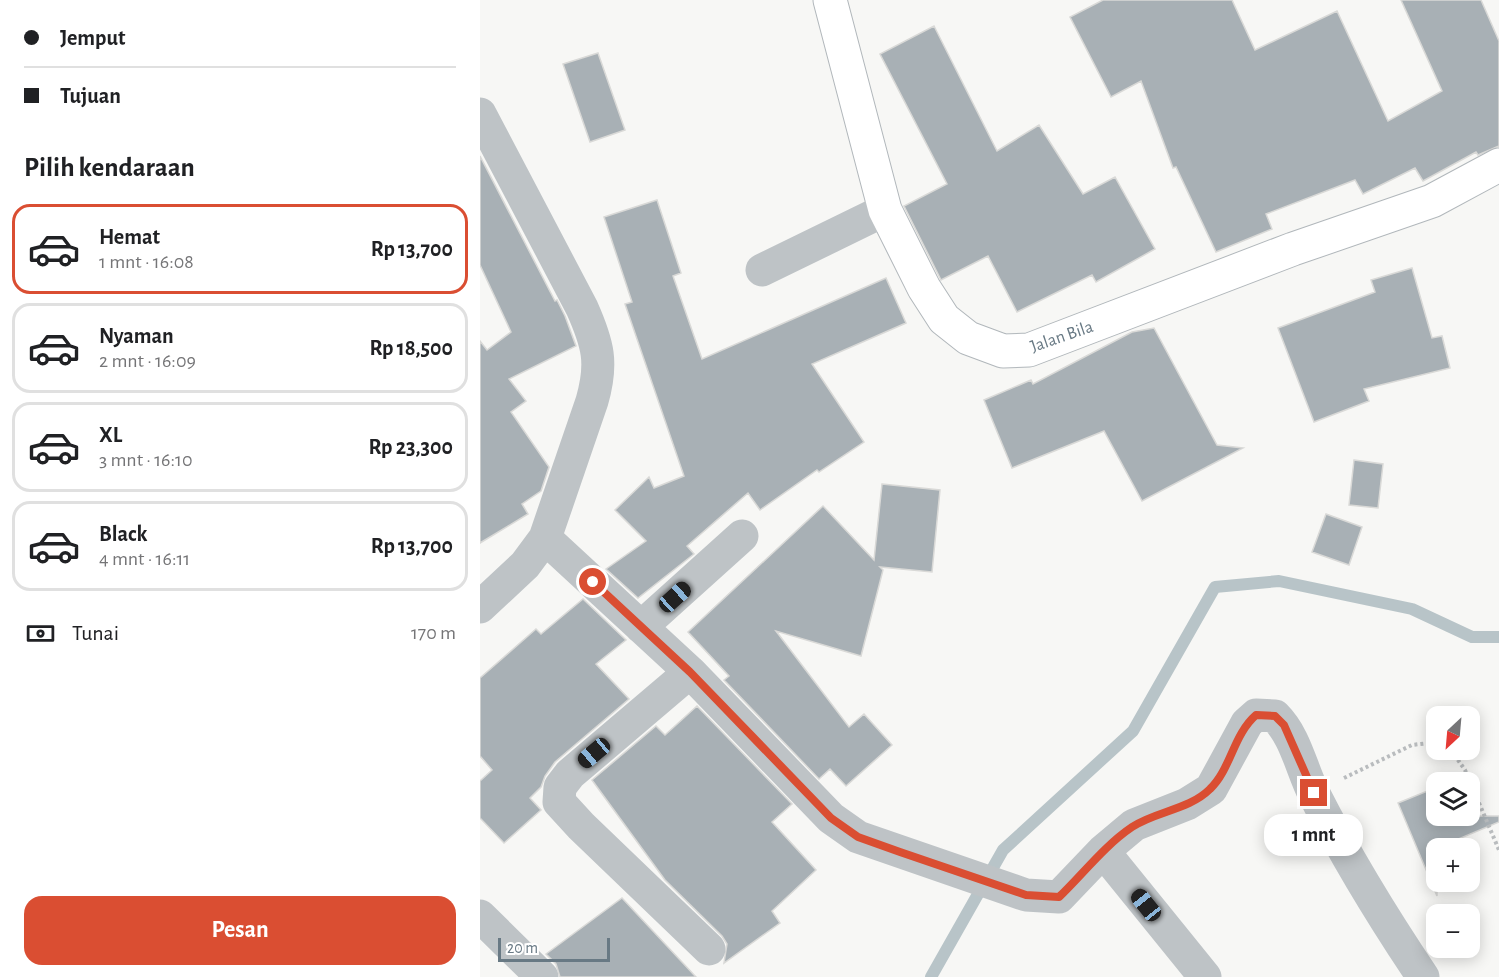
<!DOCTYPE html>
<html lang="id">
<head>
<meta charset="utf-8">
<style>
	body { margin:0; font-family:"Alegreya Sans",sans-serif; background:#f2f2f2; color:#202124; height:100vh; display:flex; flex-direction:column; font-size:22px; white-space:nowrap }
	* { box-sizing:border-box; margin:0 }
	p { font-size:20px; color:#757577 }
	.icon { flex:none; width:33px; height:33px; fill:none; stroke:currentColor; stroke-width:2; stroke-linecap:round; stroke-linejoin:round }
	.map { position:relative; flex:1; overflow:hidden }
	.side { display:flex; flex-direction:column; background:#fff; width:480px }
	.side>* { flex:none }
	.banner { display:grid; align-content:center; height:132px; padding:0 24px; background:#fff }
	.needle { width:39px; rotate:206deg }
	.fabs { position:absolute; left:946px; top:706px; display:grid; gap:12px }
	.fabs a { display:grid; place-items:center; width:54px; height:54px; border-radius:12px; background:#fff; box-shadow:0 3px 15px #0003; font-size:30px }
	.scale { position:absolute; left:18px; bottom:15px; width:112px; box-sizing:border-box; padding-left:6px; border:3px solid #687984; border-top:0; font-size:16px; line-height:21px; white-space:nowrap; color:#687984; -webkit-text-stroke:4px #fff; paint-order:stroke }
	.end { position:absolute; width:27px; height:27px; margin:-14px; border:8px solid #da4e32; background:#fff; box-shadow:0 0 0 3px #fff }
	.from { border-radius:50% }
	.bubble { position:absolute; height:42px; border-radius:18px; background:#fff; box-shadow:0 3px 15px #0003; font-size:20px; font-weight:600; line-height:42px; text-align:center }
	.car { position:absolute; width:18px; height:36px; margin:-18px -9px; border-radius:8px; box-shadow:0 0 4px 2px #0007; background:linear-gradient(#222 24%,#8ab4d8 0 40%,#222 0 76%,#8ab4d8 0 86%,#222 0) }
	.banner b { display:flex; align-items:center; gap:21px; height:57px; font-size:22px }
	.banner b+b { border-top:2px solid #e0e0e0 }
	.banner i { width:15px; height:15px; background:#202124 }
	ul { padding:0; list-style:none }
	li { display:flex; align-items:center; gap:18px; height:90px; margin:0 12px 9px; padding:0 12px; border:3px solid #e0e0e0; border-radius:18px }
	li div { flex:1 }
	li b { display:block; font-size:22px }
	li em { font-style:normal; font-weight:600 }
	li.on { border-color:#da4e32 }
	li>.icon { width:54px; height:54px; stroke-width:1.5 }
	h2 { padding:0 24px; font-size:27px; line-height:72px }
	.pay { display:flex; align-items:center; gap:15px; height:66px; padding:0 24px; font-size:22px }
	.pay p { margin-inline-start:auto }
	.cta { display:flex; gap:12px; margin-top:auto; padding:12px 24px }
	.cta a { flex:1; height:69px; border-radius:18px; background:#da4e32; color:#fff; font-size:24px; font-weight:600; line-height:69px; text-align:center }
	main { display:flex; flex:1; min-height:0 }
	.map>svg:first-child { display:block }
	.lines { fill:none; stroke-linecap:round; stroke-linejoin:round }
	.stream { stroke:#b8c4c8; stroke-width:12 }
	.building { fill:#a8b0b5; stroke:#d9d9d7; stroke-width:1.5 }
	.secondary-casing { stroke:#b1b7bb; stroke-width:35 }
	.path { stroke:#b9bcbe; stroke-width:4; stroke-dasharray:3 3; stroke-linecap:butt }
	.street { stroke:#bec3c6; stroke-width:33 }
	.secondary { stroke:#fff; stroke-width:33 }
	.route { stroke:#da4e32; stroke-width:8 }
	.labels { text-anchor:middle; dominant-baseline:central; stroke-width:6; stroke-linejoin:round; paint-order:stroke }
	.street-label { font-size:18px; fill:#687984; stroke:#fff }
</style>
</head>
<body>
<main>
<section class="side">
<div class="banner">
<b><i class="from"></i>Jemput</b>
<b><i></i>Tujuan</b>
</div>
<h2>Pilih kendaraan</h2>
<ul>
<li class="on"><svg class="icon" aria-label="car" viewBox="0 0 24 24"><path d="M5 17H2v-5l4-1 3-4h7l3 4 3 1v5h-3M9 17h6M6 11h13"/><circle cx="7" cy="17" r="2"/><circle cx="17" cy="17" r="2"/></svg><div><b>Hemat</b><p>1 mnt · 16:08</p></div><em>Rp 13,700</em></li>
<li><svg class="icon" aria-label="car" viewBox="0 0 24 24"><path d="M5 17H2v-5l4-1 3-4h7l3 4 3 1v5h-3M9 17h6M6 11h13"/><circle cx="7" cy="17" r="2"/><circle cx="17" cy="17" r="2"/></svg><div><b>Nyaman</b><p>2 mnt · 16:09</p></div><em>Rp 18,500</em></li>
<li><svg class="icon" aria-label="car" viewBox="0 0 24 24"><path d="M5 17H2v-5l4-1 3-4h7l3 4 3 1v5h-3M9 17h6M6 11h13"/><circle cx="7" cy="17" r="2"/><circle cx="17" cy="17" r="2"/></svg><div><b>XL</b><p>3 mnt · 16:10</p></div><em>Rp 23,300</em></li>
<li><svg class="icon" aria-label="car" viewBox="0 0 24 24"><path d="M5 17H2v-5l4-1 3-4h7l3 4 3 1v5h-3M9 17h6M6 11h13"/><circle cx="7" cy="17" r="2"/><circle cx="17" cy="17" r="2"/></svg><div><b>Black</b><p>4 mnt · 16:11</p></div><em>Rp 13,700</em></li>
</ul>
<div class="pay"><svg class="icon" aria-label="cash" viewBox="0 0 24 24"><path d="M3 7h18v10H3z"/><circle cx="12" cy="12" r="2"/></svg>Tunai<p>170 m</p></div>
<div class="cta"><a>Pesan</a></div>
</section>
<div class="map">
<svg width="1019" height="977" viewBox="0 0 1019 977">
	<rect width="100%" height="100%" fill="#f7f7f5"/>
	<g class="lines">
		<path class="stream" d="M 451,977 L 523,850 L 653,731 L 735,587 L 799,581 L 932,609 L 992,637 L 1019,637"/>
	</g>
	<path class="building" d="M 623,0 L 752,0 L 775,50 L 857,11 L 908,121 L 962,91 L 921,0 L 1001,0 L 1019,41 L 1019,146 L 998,155 L 996,152 L 943,181 L 935,168 L 883,194 L 875,180 L 786,214 L 792,229 L 736,252 L 696,167 L 693,168 L 661,81 L 631,97 L 590,17 Z
		M 454,26 L 517,151 L 559,125 L 603,194 L 635,177 L 675,249 L 616,282 L 612,275 L 537,312 L 508,256 L 461,280 L 424,206 L 467,184 L 400,54 Z
		M 118,53 L 145,130 L 110,142 L 83,64 Z
		M 0,156 L 75,301 L 77,300 L 85,316 L 96,346 L 29,379 L 46,401 L 31,412 L 69,467 L 61,491 L 42,504 L 48,514 L 0,543 L 0,341 L 7,350 L 31,332 L 0,265 Z
		M 177,200 L 201,273 L 193,276 L 222,359 L 406,278 L 426,323 L 332,364 L 384,442 L 339,472 L 337,470 L 280,510 L 268,493 L 207,546 L 214,554 L 158,598 L 126,569 L 166,541 L 135,510 L 169,477 L 174,488 L 204,476 L 145,304 L 152,302 L 124,217 Z
		M 932,268 L 952,338 L 962,336 L 970,368 L 884,389 L 889,401 L 834,422 L 798,328 L 895,292 L 891,280 Z
		M 674,328 L 737,445 L 763,448 L 662,501 L 624,431 L 532,468 L 504,400 L 551,380 L 553,384 L 652,332 Z
		M 874,460 L 903,464 L 898,508 L 869,505 Z
		M 402,484 L 460,490 L 452,572 L 400,567 L 403,570 L 381,656 L 296,631 L 369,727 L 384,714 L 412,745 L 366,786 L 350,769 L 339,779 L 244,680 L 249,676 L 208,632 L 343,506 L 394,560 Z
		M 846,514 L 882,527 L 869,565 L 832,552 Z
		M 103,599 L 146,640 L 116,664 L 149,699 L 75,762 L 65,776 L 61,787 L 50,798 L 61,810 L 24,843 L 0,818 L 0,781 L 12,770 L 0,756 L 0,678 L 56,629 L 61,634 Z
		M 217,706 L 312,804 L 292,822 L 336,870 L 292,911 L 300,923 L 244,963 L 247,944 L 242,936 L 185,880 L 112,780 L 176,726 L 185,735 Z
		M 957,787 L 957,816 L 1019,816 L 1019,822 L 957,848 L 957,896 L 918,803 Z
		M 142,898 L 216,977 L 80,977 L 76,964 L 66,954 Z"/>
	<g class="lines">
		<g class="secondary-casing">
			<path id="secondary" d="M 350,0 L 405,210 L 444,288 L 464,319 L 488,338 L 523,351 L 549,350 L 813,249 L 952,201 L 1019,165"/>
		</g>
		<path class="path" d="M 971,750 L 985,770 L 1019,850
			M 864,778 L 932,745 L 957,742"/>
		<path class="street" d="M 0,114 L 102,308 C 118,344 123,363 112,401 L 65,538 L 45,565 L 0,607
			M 282,270 L 405,210
			M 65,538 L 210,672 L 351,818 L 378,837 L 546,895 L 579,897 L 623,851 L 654,825 L 707,804 L 731,789 L 767,723 L 776,715 L 795,716 C 816,737 821,768 834,794 C 866,857 904,919 943,977
			M 161,627 L 262,536
			M 210,672 L 90,774 L 80,787 L 79,802 L 101,826 L 229,949
			M 623,851 L 725,977
			M 0,916 L 62,977"/>
		<use href="#secondary" class="secondary"/>
	</g>
	<g class="lines">
		<path class="route" d="M 113,582 L 210,672 L 351,818 L 378,837 L 420,852 L 546,895 L 579,897 C 603,874 624,846 652,827 C 676,811 709,810 730,789 C 751,769 753,735 776,715 L 795,716 L 804,725 L 834,793"/>
	</g>
	<g class="labels">
		<g class="street-label">
			<text transform="translate(582 337) rotate(-19)">Jalan Bila</text>
		</g>
	</g>
</svg>
<div class="fabs">
<a><svg class="needle" viewBox="-14 -14 28 28"><path d="M0-13l5 13h-10z" fill="#e53935"/><path d="M0 13l5-13h-10z" fill="#757577"/></svg></a>
<a><svg class="icon" aria-label="layers" viewBox="0 0 24 24"><path d="M12 4l9 5-9 5-9-5zM3 14l9 5 9-5"/></svg></a>
<a>+</a>
<a>−</a>
</div>
<div class="scale">20 m</div>
<i class="end from" style="left:113px;top:582px"></i>
<i class="end" style="left:834px;top:793px"></i>
<div class="bubble" style="left:784px;top:814px;width:99px">1 mnt</div>
<i class="car" style="left:195px;top:597px;rotate:48deg"></i>
<i class="car" style="left:114px;top:753px;rotate:230deg"></i>
<i class="car" style="left:666px;top:905px;rotate:321deg"></i>
</div>
</main>
</body>
</html>
